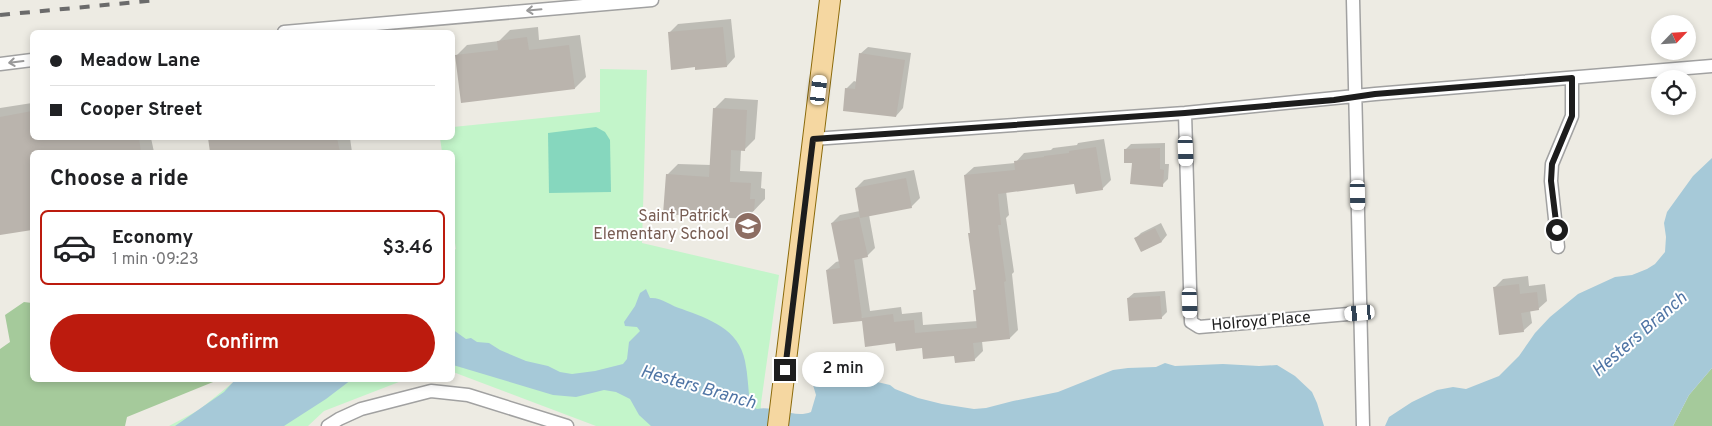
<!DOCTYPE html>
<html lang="en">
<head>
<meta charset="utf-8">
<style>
	body { margin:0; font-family:Overpass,sans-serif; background:#f6f6f6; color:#202124; height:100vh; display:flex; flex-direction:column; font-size:19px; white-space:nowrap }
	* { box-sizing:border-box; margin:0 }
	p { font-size:16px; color:#757577 }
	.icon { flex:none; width:28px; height:28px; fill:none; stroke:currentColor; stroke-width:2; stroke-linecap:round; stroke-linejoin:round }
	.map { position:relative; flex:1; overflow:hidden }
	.panel { position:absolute; left:30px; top:150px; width:425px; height:232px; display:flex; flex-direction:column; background:#fff; border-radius:8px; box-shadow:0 2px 8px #0003 }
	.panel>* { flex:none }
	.hud { position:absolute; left:30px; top:30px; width:425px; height:110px; border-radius:8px; box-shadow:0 2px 8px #0003; display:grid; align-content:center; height:110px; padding:0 20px; background:#fff }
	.needle { width:32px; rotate:65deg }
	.controls { position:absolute; left:1651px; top:15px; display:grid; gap:10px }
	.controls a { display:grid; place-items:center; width:45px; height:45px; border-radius:50%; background:#fff; box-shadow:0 2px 8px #0003; font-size:25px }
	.end { position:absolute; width:22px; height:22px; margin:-11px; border:6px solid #1d1d1d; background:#fff; box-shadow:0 0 0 2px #fff }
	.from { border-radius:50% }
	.bubble { position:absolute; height:35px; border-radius:18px; background:#fff; box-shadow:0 2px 8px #0003; font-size:16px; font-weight:600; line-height:35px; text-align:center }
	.car { position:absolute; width:15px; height:30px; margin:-15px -8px; border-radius:6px; box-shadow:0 0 4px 1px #0007; background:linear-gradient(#fff 24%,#345 0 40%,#fff 0 76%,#345 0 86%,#fff 0) }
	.hud b { display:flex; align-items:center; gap:18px; height:48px; font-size:19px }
	.hud b+b { border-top:1px solid #e0e0e0 }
	.hud i { width:12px; height:12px; background:#202124 }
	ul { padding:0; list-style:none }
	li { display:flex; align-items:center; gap:15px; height:75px; margin:0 10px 8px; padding:0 10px; border:2px solid transparent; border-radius:8px }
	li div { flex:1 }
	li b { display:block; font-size:19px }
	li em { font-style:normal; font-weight:600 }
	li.selected { border-color:#bc1b0e }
	li>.icon { width:45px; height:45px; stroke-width:1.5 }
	h2 { padding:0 20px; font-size:22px; line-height:60px }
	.cta { display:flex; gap:10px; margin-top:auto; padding:10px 20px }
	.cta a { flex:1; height:58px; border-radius:30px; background:#bc1b0e; color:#fff; font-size:20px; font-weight:600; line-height:58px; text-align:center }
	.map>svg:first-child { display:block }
	.forest { fill:#a5ca9b }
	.park { fill:#c3f5ca }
	.pitch { fill:#86d7be }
	.water { fill:#a6c9d8 }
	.shadow { fill:#0003 }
	.building { fill:#bab4ad }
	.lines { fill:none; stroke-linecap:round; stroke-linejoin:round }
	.street-casing { stroke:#a1a1a1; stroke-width:15 }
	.primary-casing { stroke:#8b6a0a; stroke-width:22 }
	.street { stroke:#fff; stroke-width:12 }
	.primary { stroke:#f5d7a1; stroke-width:20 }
	.rail { stroke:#6b6b6b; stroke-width:4; stroke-dasharray:10 10; stroke-linecap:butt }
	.oneway { stroke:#999 }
	.route { stroke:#1d1d1d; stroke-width:6 }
	.labels { text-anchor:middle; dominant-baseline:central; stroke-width:4; stroke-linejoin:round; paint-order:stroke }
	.education-label { font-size:16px; fill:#785e54; stroke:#fff; text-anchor:end }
	.street-label { font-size:16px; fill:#1d1d1d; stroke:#fff }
	.water-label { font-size:18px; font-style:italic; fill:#5075a5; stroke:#fff }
</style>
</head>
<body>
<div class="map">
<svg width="1712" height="426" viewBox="0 0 1712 426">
	<rect width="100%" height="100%" fill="#edebe3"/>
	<path class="forest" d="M 24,302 L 32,303 L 32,380 L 218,380 L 127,417 L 125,426 L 0,426 L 0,349 L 10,342 L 5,315 Z
		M 1712,368 L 1712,426 L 1673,426 L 1689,395 Z"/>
	<path class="park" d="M 600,69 L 647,70 L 642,243 L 779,275 L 761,403 L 760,426 L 596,426 L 453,372 L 452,251 L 456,249 L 452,225 L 452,152 L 442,152 L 440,138 L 452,138 L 453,127 L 600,112 Z
		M 236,380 L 404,380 L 324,411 L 308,426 L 169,426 L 199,410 Z"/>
	<path class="pitch" d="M 596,127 L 605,132 L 610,140 L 611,192 L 549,193 L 548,133 Z"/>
	<path class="water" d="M 1712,158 L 1712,368 L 1689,395 L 1673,426 L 1385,426 L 1389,417 L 1412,402 L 1437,390 L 1453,387 L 1466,389 L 1499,376 L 1519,356 L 1535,333 L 1550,317 L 1578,294 L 1615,277 L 1632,275 L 1647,269 L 1655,264 L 1665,252 L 1666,237 L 1664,223 L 1667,212 L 1693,176 Z
		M 646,289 L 650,298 C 661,297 671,306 682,309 C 709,319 739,329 745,361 C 748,375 748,389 750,403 L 753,407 L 757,409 C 774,405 794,419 811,412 L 816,395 L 810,375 L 817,371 L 822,372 L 830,376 L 852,380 L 873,381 L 890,385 L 895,389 L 918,398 L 942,404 L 974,409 L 986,408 L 1013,401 L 1058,392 L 1113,370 L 1128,368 L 1156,367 L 1165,363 L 1175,366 L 1223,364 L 1259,366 L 1277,365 L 1295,376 L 1312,392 L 1317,403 L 1324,426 L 651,426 L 639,415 L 630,399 L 616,392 L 604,390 L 576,397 L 553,395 L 453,365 L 452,329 L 466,339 L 471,338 L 477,342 L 489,343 L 500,350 L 526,361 L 548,366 L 560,372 L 572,374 L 595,371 L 623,364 L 627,359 L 629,342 L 640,331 L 637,327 L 625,326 L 624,322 L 635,306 L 640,293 Z
		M 235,380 L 351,380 L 326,399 L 284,426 L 175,426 L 224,392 Z"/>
	<path class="shadow" d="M 731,19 L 735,57 L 727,66 L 696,66 L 669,33 L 678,24 Z
		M 538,27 L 539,40 L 580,35 L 586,77 L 575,88 L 456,56 L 467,45 L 499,41 L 510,30 Z
		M 868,47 L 911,53 L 903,108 L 896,116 L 846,89 L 854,81 L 857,82 L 860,54 Z
		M 725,98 L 758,100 L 755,139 L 744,150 L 741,150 L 740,171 L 762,172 L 761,188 L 765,189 L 765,199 L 747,218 L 667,175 L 678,164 L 711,165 L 714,109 Z
		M 32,103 L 32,138 L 151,138 L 154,152 L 32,152 L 32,228 L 2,233 L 0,223 L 0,108 Z
		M 209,138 L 350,138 L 352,152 L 211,152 Z
		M 1104,139 L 1111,180 L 1102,189 L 1075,182 L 1006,191 L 1009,215 L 1006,218 L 1014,272 L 1012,274 L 1018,330 L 1010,338 L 982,341 L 983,351 L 974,360 L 923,347 L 896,342 L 863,319 L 827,270 L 836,262 L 840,261 L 832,223 L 840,215 L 860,211 L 856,188 L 864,180 L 914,170 L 920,198 L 911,207 L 869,215 L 875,248 L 867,256 L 862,257 L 870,311 L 901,307 L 902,314 L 922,312 L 923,325 L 978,321 L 974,291 L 977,288 L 965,175 L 974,167 L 1015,163 L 1024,153 L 1051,150 L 1053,148 L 1077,145 L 1078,143 Z
		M 1165,143 L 1165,164 L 1169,164 L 1168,179 L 1162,185 L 1133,162 L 1125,150 L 1131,144 Z
		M 1161,223 L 1167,235 L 1162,241 L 1142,251 L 1136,238 L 1141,233 Z
		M 1528,276 L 1529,286 L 1545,284 L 1547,301 L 1538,309 L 1530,310 L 1532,323 L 1523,331 L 1494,288 L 1503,279 Z
		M 1165,291 L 1167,312 L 1161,318 L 1128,298 L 1134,293 Z"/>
	<path class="building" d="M 723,27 L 727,67 L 695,70 L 695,67 L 671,70 L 668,32 Z
		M 527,37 L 529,50 L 569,45 L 575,89 L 461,103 L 455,55 L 498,50 L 497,41 Z
		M 859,53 L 905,60 L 896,117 L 843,111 L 845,88 L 855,89 Z
		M 713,108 L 747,110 L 745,151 L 731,150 L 730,182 L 751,183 L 750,199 L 755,199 L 754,211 L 748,211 L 748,219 L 663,214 L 666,174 L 709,177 Z
		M 32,111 L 32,138 L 139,138 L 141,152 L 32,152 L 32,230 L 0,235 L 0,117 Z
		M 208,138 L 337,138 L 340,152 L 210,152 Z
		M 1096,147 L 1103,190 L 1076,194 L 1074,184 L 998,194 L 1001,225 L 998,225 L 1006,281 L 1004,282 L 1010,339 L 973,343 L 975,361 L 955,363 L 954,356 L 923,359 L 922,348 L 896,351 L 895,343 L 865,347 L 862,321 L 833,324 L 826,270 L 840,268 L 831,223 L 859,217 L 868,257 L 854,260 L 862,318 L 893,314 L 894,322 L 914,320 L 915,333 L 977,328 L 973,290 L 976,290 L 968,233 L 970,233 L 964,175 L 1015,170 L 1014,161 L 1044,157 L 1044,156 L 1069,153 L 1069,151 Z
		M 1160,148 L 1160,169 L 1164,170 L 1163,187 L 1130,184 L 1132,163 L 1124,163 L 1124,149 Z
		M 906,178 L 912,208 L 860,218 L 855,188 Z
		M 1155,228 L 1162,242 L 1141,252 L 1134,238 Z
		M 1519,284 L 1520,294 L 1537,292 L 1539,310 L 1521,313 L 1524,332 L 1499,335 L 1493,287 Z
		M 1160,296 L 1162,319 L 1129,321 L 1127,298 Z"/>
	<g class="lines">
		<g class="street-casing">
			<path id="street" d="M 1353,0 L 1363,426
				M 284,32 L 652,0
				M 0,64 L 32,60
				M 1185,113 L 1191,322 L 1199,327 L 1360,313
				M 813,139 L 1185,113 L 1375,94 L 1712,66
				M 1558,247 L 1551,181 L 1552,164 L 1572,116 L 1572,78
				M 328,426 L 339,419 L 361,409 L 431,391 L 468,395 L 567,426"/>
		</g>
		<g class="primary-casing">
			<path id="primary" d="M 778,426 L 830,0"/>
		</g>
		<use href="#street" class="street"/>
		<use href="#primary" class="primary"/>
		<path class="rail" d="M 0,15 L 158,0"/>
	</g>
	<defs><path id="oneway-shaft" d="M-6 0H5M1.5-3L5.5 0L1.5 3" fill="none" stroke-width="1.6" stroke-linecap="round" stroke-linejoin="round" transform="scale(1.25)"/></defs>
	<g class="oneway">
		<use href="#oneway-shaft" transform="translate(534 10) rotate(175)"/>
		<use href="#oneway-shaft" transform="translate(16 62) rotate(173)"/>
	</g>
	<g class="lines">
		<path class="route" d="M 785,370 L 813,139 L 1185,113 L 1334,100 L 1375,94 L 1572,78 L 1572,116 L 1552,164 L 1551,181 L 1557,230"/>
	</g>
	<defs>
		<g id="school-disc" transform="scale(1.4375)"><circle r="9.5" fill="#8d6e63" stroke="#fff"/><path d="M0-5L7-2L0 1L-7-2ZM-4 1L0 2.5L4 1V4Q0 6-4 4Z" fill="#fff"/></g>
	</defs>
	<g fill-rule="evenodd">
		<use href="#school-disc" x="748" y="226"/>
	</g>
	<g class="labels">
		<g class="education-label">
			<text x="729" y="217">Saint Patrick<tspan x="729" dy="18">Elementary School</tspan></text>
		</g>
		<g class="street-label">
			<text transform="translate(1261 322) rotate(-5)">Holroyd Place</text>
		</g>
		<g class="water-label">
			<text transform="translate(1640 335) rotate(-41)">Hesters Branch</text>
			<text transform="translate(698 388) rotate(16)">Hesters Branch</text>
		</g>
	</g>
</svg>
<div class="controls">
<a><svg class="needle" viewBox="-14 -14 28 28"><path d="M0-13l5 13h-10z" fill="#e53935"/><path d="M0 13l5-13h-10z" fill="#757577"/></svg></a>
<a><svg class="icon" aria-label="locate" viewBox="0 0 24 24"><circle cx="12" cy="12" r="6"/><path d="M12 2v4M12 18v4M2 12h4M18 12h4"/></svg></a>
</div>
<i class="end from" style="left:1557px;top:230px"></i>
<i class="end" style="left:785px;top:370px"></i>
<div class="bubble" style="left:802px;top:352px;width:82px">2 min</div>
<i class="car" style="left:819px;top:90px;rotate:7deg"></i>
<i class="car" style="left:1186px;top:151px;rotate:178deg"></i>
<i class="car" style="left:1358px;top:195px;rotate:179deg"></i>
<i class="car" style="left:1190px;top:303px;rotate:178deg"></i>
<i class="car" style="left:1360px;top:313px;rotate:265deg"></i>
<div class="hud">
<b><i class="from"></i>Meadow Lane</b>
<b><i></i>Cooper Street</b>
</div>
<section class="panel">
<h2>Choose a ride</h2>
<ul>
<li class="selected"><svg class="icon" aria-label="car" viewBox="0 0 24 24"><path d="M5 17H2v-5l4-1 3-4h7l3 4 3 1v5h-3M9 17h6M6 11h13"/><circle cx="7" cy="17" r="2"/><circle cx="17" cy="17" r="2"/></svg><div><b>Economy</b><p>1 min · 09:23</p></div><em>$3.46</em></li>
</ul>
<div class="cta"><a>Confirm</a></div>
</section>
</div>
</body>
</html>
